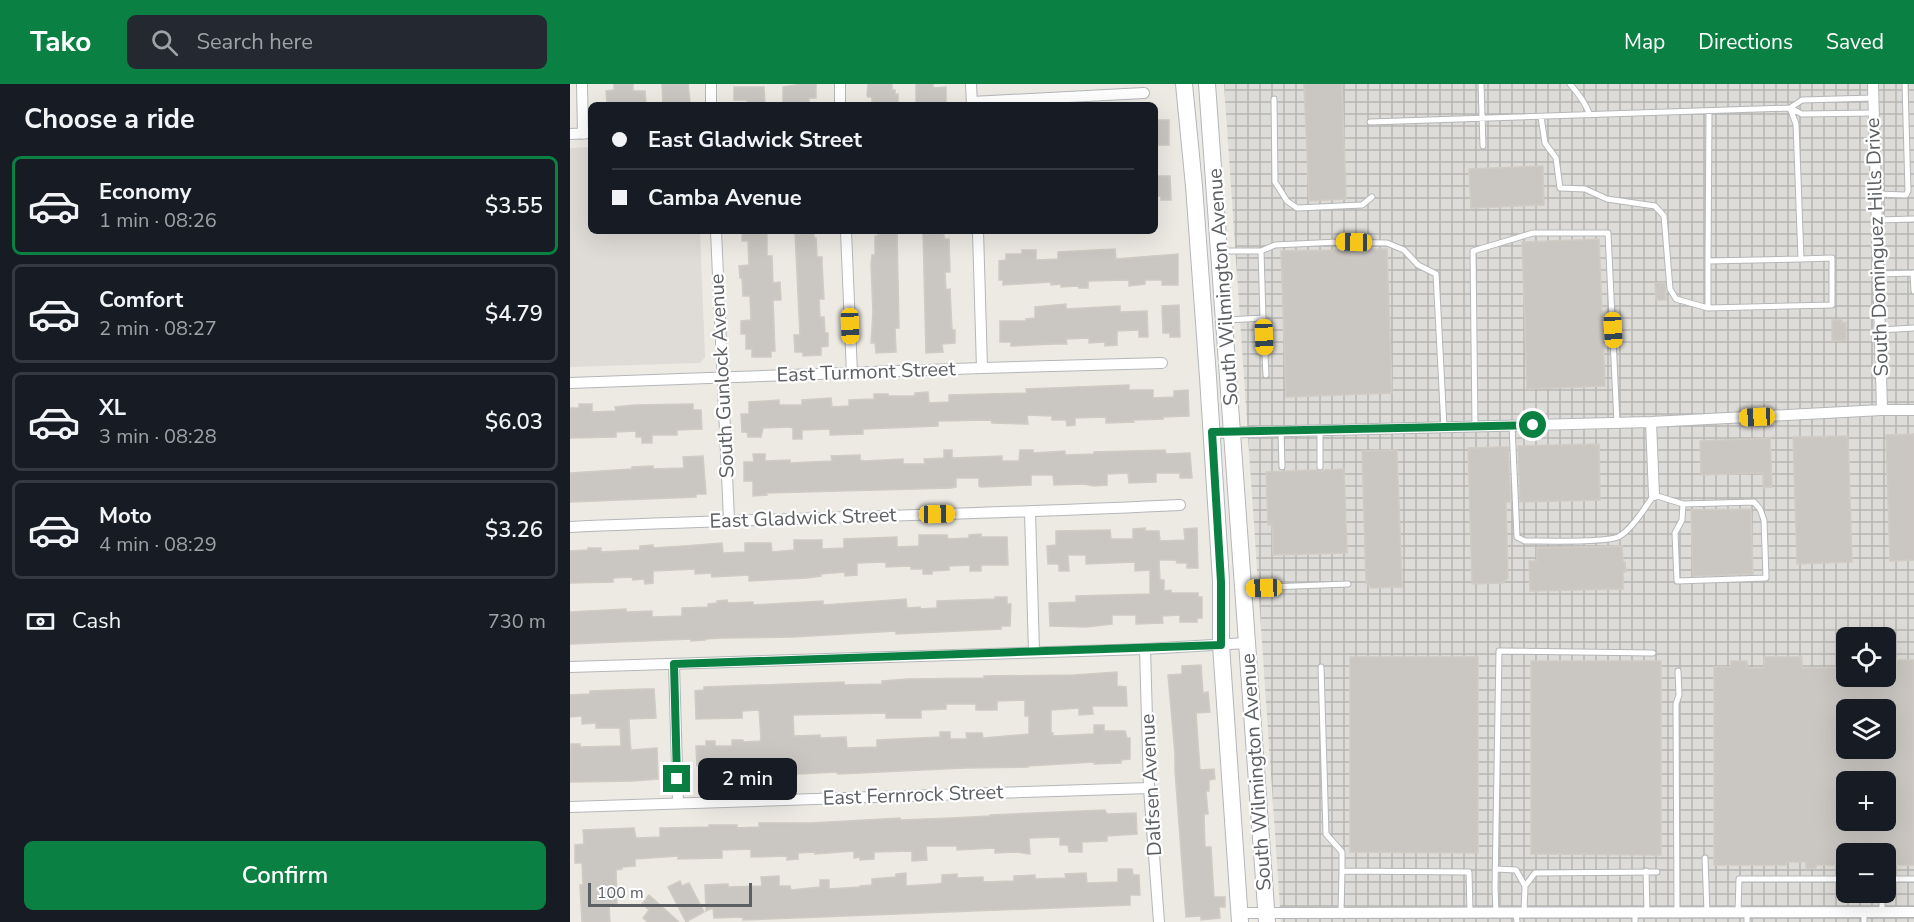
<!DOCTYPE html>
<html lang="en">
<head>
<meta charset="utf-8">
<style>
	body { margin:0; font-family:"Nunito Sans",sans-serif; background:#242831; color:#f1f3f6; height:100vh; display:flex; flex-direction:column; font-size:22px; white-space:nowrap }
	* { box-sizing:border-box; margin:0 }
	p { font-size:20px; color:#9ea1a6 }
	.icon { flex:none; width:33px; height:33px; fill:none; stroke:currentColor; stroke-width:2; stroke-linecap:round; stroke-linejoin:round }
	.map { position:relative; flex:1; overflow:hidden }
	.sheet { display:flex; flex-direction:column; background:#171b24; width:570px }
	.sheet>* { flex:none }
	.hud { position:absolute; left:18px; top:18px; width:570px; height:132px; border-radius:9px; box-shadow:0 6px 24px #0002; display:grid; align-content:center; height:132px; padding:0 24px; background:#171b24 }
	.fabs { position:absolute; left:1266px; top:543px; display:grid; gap:12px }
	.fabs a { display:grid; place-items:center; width:60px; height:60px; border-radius:9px; background:#171b24; box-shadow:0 6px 24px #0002; font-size:30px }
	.scale { position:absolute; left:18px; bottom:15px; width:164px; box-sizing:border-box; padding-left:6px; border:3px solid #5c6063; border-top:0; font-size:16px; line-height:21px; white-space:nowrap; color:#5c6063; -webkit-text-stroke:4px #fff; paint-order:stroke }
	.end { position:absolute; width:27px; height:27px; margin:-14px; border:8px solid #0b8043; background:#fff; box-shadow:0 0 0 3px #fff }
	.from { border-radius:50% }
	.bubble { position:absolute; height:42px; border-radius:9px; background:#171b24; box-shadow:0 6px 24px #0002; font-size:20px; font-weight:600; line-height:42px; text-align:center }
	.car { position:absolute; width:18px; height:36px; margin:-18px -9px; border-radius:8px; box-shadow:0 0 4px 2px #0007; background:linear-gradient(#f5c518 24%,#345 0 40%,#f5c518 0 76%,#345 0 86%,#f5c518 0) }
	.hud b { display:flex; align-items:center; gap:21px; height:57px; font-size:22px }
	.hud b+b { border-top:2px solid #363941 }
	.hud i { width:15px; height:15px; background:#f1f3f6 }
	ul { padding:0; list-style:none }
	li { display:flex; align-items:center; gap:18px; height:99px; margin:0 12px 9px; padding:0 12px; border:3px solid #363941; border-radius:9px }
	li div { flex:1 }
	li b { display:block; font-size:22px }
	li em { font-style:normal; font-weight:600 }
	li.selected { border-color:#0b8043 }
	li>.icon { width:54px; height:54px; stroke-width:1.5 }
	h2 { padding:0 24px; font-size:27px; line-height:72px }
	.pay { display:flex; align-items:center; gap:15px; height:66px; padding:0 24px; font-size:22px }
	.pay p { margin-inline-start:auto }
	.primary-button { display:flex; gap:12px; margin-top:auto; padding:12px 24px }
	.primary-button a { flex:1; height:69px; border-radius:9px; background:#0b8043; color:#fff; font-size:24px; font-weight:600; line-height:69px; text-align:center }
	header { display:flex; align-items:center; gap:36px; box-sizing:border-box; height:84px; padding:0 30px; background:#0b8043; color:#fff }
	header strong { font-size:28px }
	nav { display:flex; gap:33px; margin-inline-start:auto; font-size:21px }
	.search { width:420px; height:54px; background:#242831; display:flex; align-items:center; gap:15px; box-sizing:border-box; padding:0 21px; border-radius:9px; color:#9ea1a6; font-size:22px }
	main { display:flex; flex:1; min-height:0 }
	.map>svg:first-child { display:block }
	.industrial { fill:url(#industrial-grid); fill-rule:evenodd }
	.education { fill:#dfdbd6 }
	.building { fill:#cac7c3; stroke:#d0cbc3; stroke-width:1.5; fill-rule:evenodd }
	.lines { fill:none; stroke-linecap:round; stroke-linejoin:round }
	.lane-casing { stroke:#b4b7b9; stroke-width:7 }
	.street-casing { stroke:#b4b7b9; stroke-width:12 }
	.secondary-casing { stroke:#b3b7ba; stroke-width:18 }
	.lane { stroke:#fff; stroke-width:5 }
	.street { stroke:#fff; stroke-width:10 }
	.secondary { stroke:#fff; stroke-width:16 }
	.route { stroke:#0b8043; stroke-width:8 }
	.labels { text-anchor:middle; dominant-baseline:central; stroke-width:4.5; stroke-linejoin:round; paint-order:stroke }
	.street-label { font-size:20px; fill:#5c6063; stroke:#fff }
</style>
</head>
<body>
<header>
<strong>Tako</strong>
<div class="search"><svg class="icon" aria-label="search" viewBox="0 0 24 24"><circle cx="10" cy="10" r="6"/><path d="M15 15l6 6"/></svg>Search here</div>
<nav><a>Map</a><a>Directions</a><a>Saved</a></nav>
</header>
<main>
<section class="sheet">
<h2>Choose a ride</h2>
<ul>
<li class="selected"><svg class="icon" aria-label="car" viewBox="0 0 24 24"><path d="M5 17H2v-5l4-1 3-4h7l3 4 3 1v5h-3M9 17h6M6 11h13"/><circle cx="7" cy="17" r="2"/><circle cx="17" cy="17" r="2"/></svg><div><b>Economy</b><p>1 min · 08:26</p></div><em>$3.55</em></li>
<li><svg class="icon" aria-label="car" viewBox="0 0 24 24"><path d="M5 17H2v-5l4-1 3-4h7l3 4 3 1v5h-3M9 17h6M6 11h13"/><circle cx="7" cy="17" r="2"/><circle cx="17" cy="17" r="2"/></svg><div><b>Comfort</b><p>2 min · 08:27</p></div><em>$4.79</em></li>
<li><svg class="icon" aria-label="car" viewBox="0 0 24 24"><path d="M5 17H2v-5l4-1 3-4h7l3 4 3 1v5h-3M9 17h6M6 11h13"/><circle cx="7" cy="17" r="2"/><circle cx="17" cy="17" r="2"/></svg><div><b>XL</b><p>3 min · 08:28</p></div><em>$6.03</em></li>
<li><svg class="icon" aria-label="car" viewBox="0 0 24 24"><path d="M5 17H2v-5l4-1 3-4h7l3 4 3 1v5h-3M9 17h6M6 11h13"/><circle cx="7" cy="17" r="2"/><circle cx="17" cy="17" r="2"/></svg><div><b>Moto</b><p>4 min · 08:29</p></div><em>$3.26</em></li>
</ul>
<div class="pay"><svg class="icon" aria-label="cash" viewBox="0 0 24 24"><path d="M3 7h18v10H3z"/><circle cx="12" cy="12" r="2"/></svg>Cash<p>730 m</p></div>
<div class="primary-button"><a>Confirm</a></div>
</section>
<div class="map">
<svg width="1344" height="838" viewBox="0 0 1344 838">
	<defs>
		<pattern id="industrial-grid" width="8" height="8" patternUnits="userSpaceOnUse" patternTransform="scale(1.5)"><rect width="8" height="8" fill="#dedcd8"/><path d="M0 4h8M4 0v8" fill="none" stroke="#b7b6b3"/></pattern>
	</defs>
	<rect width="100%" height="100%" fill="#edeae4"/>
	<path class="industrial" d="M 654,0 L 1344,0 L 1344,838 L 711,838 ZM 1276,554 L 1316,554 L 1316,592 L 1276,592 ZM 1276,626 L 1316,626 L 1316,664 L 1276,664 ZM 1276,698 L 1316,698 L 1316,736 L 1276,736 ZM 1276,770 L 1316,770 L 1316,808 L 1276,808 Z"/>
	<path class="education" d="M 21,63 L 21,147 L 130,147 L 135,273 L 130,279 L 0,283 L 0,64 Z"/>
	<path class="building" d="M 44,0 L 63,0 L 63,7 L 75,7 L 76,21 L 37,21 L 36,7 L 44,6 Z
		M 92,0 L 118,0 L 120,18 L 112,18 L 112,21 L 93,21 Z
		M 232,0 L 246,0 L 246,14 L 239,14 L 239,21 L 220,21 L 220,18 L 213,18 L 213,3 Z
		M 298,0 L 322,0 L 322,6 L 325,6 L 325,11 L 328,10 L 328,20 L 302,21 L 302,13 L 298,13 L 297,11 Z
		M 346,0 L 363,0 L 363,4 L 376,3 L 376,21 L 366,21 L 366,18 L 346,19 Z
		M 734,0 L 772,0 L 776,115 L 739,117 Z
		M 164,3 L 194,3 L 195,21 L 177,21 L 177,16 L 164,16 Z
		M 585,36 L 599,36 L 599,61 L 585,61 Z
		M 973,82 L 974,121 L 901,124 L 899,85 Z
		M 585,92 L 600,92 L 601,116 L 591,116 L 591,112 L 585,112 Z
		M 172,147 L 197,147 L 197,172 L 202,172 L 203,199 L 210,198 L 211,216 L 203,216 L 205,267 L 201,267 L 201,273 L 182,273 L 182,265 L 176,265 L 176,250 L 171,250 L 171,237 L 181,236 L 180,212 L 173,212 L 172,194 L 170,194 L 169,182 L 179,181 L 178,157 L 172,157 Z
		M 244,147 L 244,154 L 246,154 L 247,173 L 252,173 L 252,179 L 254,215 L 249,215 L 250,233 L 254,233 L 255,249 L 258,249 L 258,262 L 251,263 L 251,271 L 233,272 L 233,268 L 225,268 L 224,251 L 230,251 L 225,148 Z
		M 308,147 L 327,147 L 329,244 L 325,244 L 326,268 L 306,269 L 305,259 L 301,259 L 303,228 L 301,180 L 302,171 L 305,171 L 305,152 L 308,152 Z
		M 353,147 L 374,147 L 374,155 L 379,155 L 380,188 L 375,188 L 376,206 L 380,205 L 382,246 L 385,246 L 385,259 L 372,260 L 373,268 L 356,269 Z
		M 1029,155 L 1035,302 L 957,305 L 952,158 Z
		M 545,165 L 546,175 L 608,170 L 608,201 L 592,201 L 592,196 L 575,196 L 575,200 L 559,202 L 559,196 L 518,197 L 518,204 L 509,204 L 508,202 L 491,203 L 491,200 L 481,201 L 481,198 L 433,201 L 433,196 L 429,196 L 429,177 L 436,176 L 436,170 L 452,170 L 452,166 L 466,166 L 466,176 L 488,175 L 488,168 Z
		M 817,165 L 822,309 L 716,313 L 711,167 Z
		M 1085,199 L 1095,199 L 1096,216 L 1086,216 Z
		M 496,220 L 496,225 L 550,222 L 550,228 L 577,227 L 578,253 L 569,253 L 569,246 L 547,247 L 547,261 L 535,262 L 535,258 L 519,259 L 519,254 L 496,255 L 497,260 L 483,260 L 441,262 L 441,258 L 430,258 L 430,237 L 456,237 L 456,235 L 465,234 L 465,223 Z
		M 609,221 L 610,253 L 600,253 L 600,249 L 593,249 L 592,222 Z
		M 1262,236 L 1272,236 L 1272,239 L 1276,238 L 1276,256 L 1262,257 Z
		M 559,301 L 559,306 L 583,306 L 583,314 L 604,313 L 604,307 L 618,306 L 619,332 L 593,333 L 593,335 L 563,336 L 564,338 L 536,339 L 536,333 L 505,334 L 505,341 L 497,342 L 496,336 L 482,336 L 482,332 L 457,331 L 458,340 L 422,339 L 421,336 L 368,337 L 368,342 L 293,345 L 293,350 L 260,351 L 260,345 L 232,346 L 232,355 L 223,355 L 223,345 L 221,343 L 193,344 L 191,353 L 178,353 L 177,348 L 172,348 L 171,330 L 179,330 L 179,318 L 209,316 L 209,321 L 232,321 L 232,316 L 261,314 L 262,323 L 279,322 L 279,316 L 304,315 L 304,310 L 318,310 L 318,312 L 345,312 L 345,309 L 358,308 L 359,319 L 379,318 L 379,311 L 457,309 L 456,305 Z
		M 9,320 L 22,320 L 22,328 L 46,327 L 45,323 L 65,321 L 123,320 L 123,326 L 131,326 L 132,345 L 107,346 L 107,351 L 82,351 L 82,359 L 72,359 L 72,353 L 66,353 L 66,347 L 46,348 L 46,353 L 0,354 L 0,324 L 9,324 Z
		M 1344,350 L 1344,476 L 1320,477 L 1316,351 Z
		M 1278,352 L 1282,478 L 1227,480 L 1223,353 Z
		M 1200,354 L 1202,403 L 1193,404 L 1193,389 L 1131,391 L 1130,357 Z
		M 1029,360 L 1030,416 L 950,418 L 948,362 Z
		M 934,363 L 938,363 L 941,418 L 936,418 L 938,494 L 933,499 L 902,500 L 898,364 Z
		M 374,366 L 382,366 L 382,374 L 432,372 L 432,377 L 449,377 L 450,366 L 463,366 L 463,369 L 495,367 L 495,371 L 524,370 L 524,368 L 595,366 L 596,370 L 620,369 L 622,394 L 610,394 L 610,389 L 586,389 L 586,398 L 559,399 L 558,389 L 537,390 L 537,401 L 524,402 L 514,400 L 484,401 L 483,391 L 461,391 L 461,401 L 411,403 L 409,402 L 409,394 L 386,394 L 386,403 L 381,404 L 196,409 L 197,411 L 183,412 L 183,397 L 174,397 L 174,378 L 184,378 L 183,370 L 195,370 L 195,377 L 220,376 L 220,379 L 262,377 L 261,372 L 290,371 L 290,376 L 295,377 L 333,375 L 333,380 L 355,380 L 354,375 L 374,374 Z
		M 827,366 L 832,503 L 801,504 L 796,499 L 792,367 Z
		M 133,372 L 136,410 L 126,410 L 126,413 L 0,418 L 0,389 L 62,385 L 62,383 L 83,382 L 83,385 L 114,384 L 113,373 Z
		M 774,385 L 777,469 L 703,471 L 702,441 L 698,441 L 696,388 L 747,386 L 751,388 L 754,386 Z
		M 1181,425 L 1183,490 L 1123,492 L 1121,426 Z
		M 575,444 L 575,447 L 589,447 L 590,457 L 615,456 L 614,445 L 627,444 L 628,484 L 617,484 L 617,479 L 607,479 L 606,476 L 589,476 L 590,496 L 594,496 L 594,507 L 601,506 L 601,509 L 628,509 L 628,513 L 632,513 L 632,534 L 627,534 L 627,538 L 610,538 L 610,531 L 592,532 L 593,539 L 566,540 L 566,531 L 542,531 L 542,540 L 516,543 L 480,542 L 479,519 L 506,518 L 506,512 L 580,510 L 580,486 L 565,487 L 565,478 L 516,480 L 516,471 L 498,471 L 499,487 L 489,487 L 489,480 L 478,480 L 477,462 L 486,461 L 486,447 L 540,446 L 541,455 L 563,455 L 563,445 Z
		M 411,450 L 411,453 L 437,453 L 438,481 L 411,481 L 411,487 L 400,487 L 400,481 L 379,482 L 379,486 L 362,487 L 362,490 L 353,490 L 353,485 L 341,485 L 341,482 L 316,483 L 316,478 L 287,479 L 287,491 L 275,492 L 275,488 L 251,490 L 251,492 L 236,494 L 179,497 L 179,491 L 142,493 L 141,489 L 125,490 L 125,485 L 83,487 L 83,499 L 75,500 L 74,495 L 63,496 L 62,493 L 43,494 L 43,498 L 0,499 L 0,467 L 18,466 L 18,464 L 31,464 L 31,468 L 70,466 L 70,462 L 83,461 L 83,464 L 114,462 L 152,459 L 153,469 L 175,468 L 175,459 L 201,459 L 202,468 L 224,466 L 224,456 L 252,456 L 252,465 L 274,464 L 274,455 L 327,453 L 327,463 L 349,462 L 349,451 L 377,451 L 378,455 L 399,454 L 399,451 Z
		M 1052,462 L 1053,478 L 1055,478 L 1056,488 L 1053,488 L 1053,505 L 960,507 L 959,477 L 967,477 L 967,464 Z
		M 425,513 L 437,513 L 437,520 L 441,520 L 440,542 L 431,542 L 431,545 L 326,550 L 326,547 L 223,553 L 152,554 L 135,555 L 135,556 L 121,557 L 121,555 L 0,560 L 0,528 L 56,525 L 56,528 L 82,527 L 82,533 L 112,532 L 112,524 L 138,523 L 138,520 L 147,519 L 147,517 L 157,516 L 158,519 L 183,518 L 183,521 L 253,517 L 253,521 L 336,515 L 337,524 L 350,523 L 350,525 L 367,524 L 367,517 L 425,515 Z
		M 780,573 L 908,573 L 908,769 L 780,768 Z
		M 1194,573 L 1232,573 L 1232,584 L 1276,584 L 1276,592 L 1316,592 L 1316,584 L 1321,584 L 1321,576 L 1344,576 L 1344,781 L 1316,781 L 1316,770 L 1276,770 L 1276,781 L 1246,781 L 1246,784 L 1236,784 L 1236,778 L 1216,778 L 1216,781 L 1144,781 L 1144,583 L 1161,583 L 1161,577 L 1177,577 L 1177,584 L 1194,584 ZM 1276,626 L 1316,626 L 1316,664 L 1276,664 ZM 1276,698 L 1316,698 L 1316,736 L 1276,736 Z
		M 961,577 L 1091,577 L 1091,771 L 961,770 Z
		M 631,581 L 633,609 L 638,608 L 640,628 L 626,629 L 630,686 L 644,685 L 645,695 L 639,696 L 639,707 L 636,707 L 638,730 L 634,730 L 635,763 L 641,763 L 644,813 L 655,813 L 655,823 L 649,823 L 650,834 L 631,836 L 631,832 L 616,833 L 605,687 L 605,670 L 598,591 L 612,590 L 612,582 Z
		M 547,588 L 547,602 L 556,603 L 557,622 L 522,622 L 523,630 L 509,631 L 509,624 L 481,626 L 481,649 L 483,649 L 483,652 L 524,650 L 524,641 L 534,641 L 534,647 L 555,647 L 557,654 L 560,654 L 560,675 L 551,676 L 551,679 L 524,680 L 524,678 L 458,682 L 458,683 L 395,684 L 268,690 L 266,688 L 136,695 L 135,681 L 127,682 L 126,662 L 136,662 L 136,657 L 145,657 L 145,662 L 162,662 L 162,656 L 173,656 L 173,658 L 190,657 L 191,654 L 189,626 L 172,627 L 172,634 L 126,635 L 125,607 L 134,606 L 134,603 L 274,598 L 274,601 L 312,600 L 312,597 L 338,595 L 414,594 L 414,592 L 504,591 ZM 455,616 L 455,632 L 459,632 L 459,650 L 413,654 L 412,649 L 396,649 L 397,655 L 380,655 L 380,648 L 370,648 L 370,653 L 307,656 L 307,663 L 277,664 L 276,653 L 250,654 L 250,651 L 224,652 L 223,631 L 316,629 L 316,634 L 351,634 L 351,626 L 376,625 L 376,620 L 406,620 L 406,626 L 427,626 L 427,617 Z
		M 75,605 L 84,605 L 86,634 L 59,635 L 60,656 L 61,666 L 87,664 L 88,695 L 62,697 L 0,698 L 1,660 L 10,660 L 10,663 L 51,662 L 50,644 L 26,644 L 26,639 L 12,640 L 12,632 L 0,633 L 0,611 L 20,610 L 20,607 Z
		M 535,726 L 537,730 L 566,729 L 567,750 L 537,752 L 537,757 L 512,758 L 512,768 L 499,768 L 498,761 L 490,761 L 490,753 L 459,754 L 460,770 L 447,768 L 425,769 L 425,764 L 387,766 L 387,762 L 356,762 L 357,776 L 342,777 L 342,767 L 304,768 L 304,775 L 290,776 L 290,773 L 284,774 L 284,767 L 245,770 L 245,768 L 228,769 L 228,775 L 217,776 L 217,772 L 181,773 L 181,765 L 152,766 L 152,774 L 108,775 L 108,772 L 65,775 L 65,782 L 52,783 L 52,785 L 46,786 L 47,820 L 39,821 L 40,838 L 12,838 L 10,801 L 13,801 L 12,779 L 5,779 L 5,761 L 14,760 L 13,746 L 64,744 L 66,754 L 90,753 L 90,744 L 94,744 L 139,743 L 139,741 L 167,741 L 167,744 L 189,743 L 189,739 L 241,739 L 330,734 L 330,736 L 382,734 L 420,732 L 420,731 Z
		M 548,785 L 562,785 L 563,791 L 569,791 L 570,811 L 560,811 L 560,821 L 173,836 L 173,833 L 144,834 L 143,824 L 136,827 L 135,801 L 158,800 L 158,803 L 192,802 L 191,793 L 209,792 L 209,802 L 220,802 L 221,806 L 250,803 L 250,796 L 259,796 L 259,805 L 290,803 L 290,802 L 302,801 L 302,795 L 326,793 L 326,790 L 336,789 L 336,802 L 367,800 L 372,799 L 372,791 L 387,790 L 387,794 L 413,793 L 413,798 L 444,797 L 444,792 L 465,791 L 465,795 L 496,794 L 495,790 L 516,789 L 517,799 L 548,798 Z
		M 110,797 L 112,802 L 119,799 L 134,828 L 116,838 L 98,803 Z
		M 79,811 L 109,838 L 78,838 L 73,834 L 79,826 L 72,820 Z"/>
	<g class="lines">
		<g class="lane-casing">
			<path id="lane" d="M 911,0 L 913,62
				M 1000,0 C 1009,10 1015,18 1020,31
				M 704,15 L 705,98 L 717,117 L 727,124 L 792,121 L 802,113
				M 1220,24 L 1226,40 L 1231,175 L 1262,174 L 1262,221 L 1138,224 L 1138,177 L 1231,175
				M 1220,24 L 1232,16 L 1303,14
				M 971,33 L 975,59 L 986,74 L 990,104 L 1015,105 L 1037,115 L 1085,122 L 1094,132 L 1100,205 L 1106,215 L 1138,224
				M 800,38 L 1220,24 L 1232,30 L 1303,29
				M 1306,110 L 1336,111 L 1338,107 L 1335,0
				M 1307,136 L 1344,135
				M 652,167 L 691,167
				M 1138,177 L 1139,27
				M 1343,189 L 1344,207
				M 1308,190 L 1344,189
				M 693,234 L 696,291
				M 657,236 L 693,234 L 691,167 L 705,161 L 768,158 L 817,159 L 834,166 L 848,181 L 866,190 L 874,343
				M 1310,246 L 1344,244
				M 942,342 L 947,453 L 955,457 C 975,457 1033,459 1048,453 C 1061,447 1076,422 1084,411 L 1113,420 L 1184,418 L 1190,425 L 1194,436 L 1196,494 L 1107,497 L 1105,449 L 1112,436 L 1113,420
				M 905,343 L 903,167 L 963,149 L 1038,149 L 1047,339
				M 750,346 L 750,383
				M 711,347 L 712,383
				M 675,504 L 778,500
				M 751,583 L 756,750 L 772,768 L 772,787
				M 1135,774 L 1137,828
				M 925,785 L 946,786 L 955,802
				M 1076,787 L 1077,828
				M 1316,795 L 1344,795
				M 771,828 L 772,787 L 899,788 L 900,828
				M 926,828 L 925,804 L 929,567 L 1083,569
				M 946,828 L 947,838
				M 954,828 L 955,802 L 965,789 L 1087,788
				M 1065,828 L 1065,838
				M 1107,828 L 1106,620 L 1109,611 L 1108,587
				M 1168,828 L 1169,795 L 1276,795
				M 1177,828 L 1177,838
				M 1294,828 L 1294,838
				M 1312,828 L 1312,808"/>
		</g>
		<g class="street-casing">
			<path id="street" d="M 12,0 L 13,50
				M 141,0 L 141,21
				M 270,0 L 270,21
				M 401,0 L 402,21
				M 1303,0 L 1312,326
				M 402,18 L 574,9
				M 0,50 L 21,49
				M 146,147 L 159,436
				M 276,147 L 282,290
				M 408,147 L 412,284
				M 0,299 L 412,284 L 592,279
				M 1081,338 L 1084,411
				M 642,349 L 1081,338 L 1312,326 L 1344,326
				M 460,428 L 464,568
				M 0,443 C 203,434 406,431 610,421
				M 575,565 L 579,704 L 589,838
				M 104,580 L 108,718
				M 0,583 L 575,565 L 677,559
				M 0,723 L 579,704
				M 669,829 L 1344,828"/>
		</g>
		<g class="secondary-casing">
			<path id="secondary" d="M 614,0 L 624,102 L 638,293 L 651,497 L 651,561 L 670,838
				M 637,0 L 697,838"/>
		</g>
		<use href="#lane" class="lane"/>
		<use href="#street" class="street"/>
		<use href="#secondary" class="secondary"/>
	</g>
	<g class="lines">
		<path class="route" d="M 107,695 L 104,580 L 651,561 L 651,498 L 642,348 L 963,341"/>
	</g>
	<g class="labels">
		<g class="street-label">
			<text transform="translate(1307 163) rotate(-92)">South Dominguez Hills Drive</text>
			<text transform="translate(653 203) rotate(-94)">South Wilmington Avenue</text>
			<text transform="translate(296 288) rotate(-2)">East Turmont Street</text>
			<text transform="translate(152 292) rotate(-93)">South Gunlock Avenue</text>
			<text transform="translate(233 434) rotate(-2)">East Gladwick Street</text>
			<text transform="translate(686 688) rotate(-94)">South Wilmington Avenue</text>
			<text transform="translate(581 701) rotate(-93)">Dalfsen Avenue</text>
			<text transform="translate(343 711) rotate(-2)">East Fernrock Street</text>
		</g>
	</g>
</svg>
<div class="fabs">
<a><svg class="icon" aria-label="locate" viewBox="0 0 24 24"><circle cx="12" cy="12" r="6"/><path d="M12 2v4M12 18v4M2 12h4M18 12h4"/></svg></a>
<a><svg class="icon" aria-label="layers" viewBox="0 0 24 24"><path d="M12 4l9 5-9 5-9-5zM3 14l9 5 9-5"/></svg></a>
<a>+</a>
<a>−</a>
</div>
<div class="scale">100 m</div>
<i class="end from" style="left:963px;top:341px"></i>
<i class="end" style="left:107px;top:695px"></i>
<div class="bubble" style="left:128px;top:674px;width:99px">2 min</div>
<i class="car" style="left:784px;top:158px;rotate:271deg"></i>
<i class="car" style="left:280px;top:242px;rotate:178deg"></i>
<i class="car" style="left:1043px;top:246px;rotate:177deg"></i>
<i class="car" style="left:694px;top:253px;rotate:178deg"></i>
<i class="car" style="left:1187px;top:333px;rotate:267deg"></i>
<i class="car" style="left:367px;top:430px;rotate:89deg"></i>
<i class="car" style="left:694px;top:504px;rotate:268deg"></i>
<div class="hud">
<b><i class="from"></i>East Gladwick Street</b>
<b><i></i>Camba Avenue</b>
</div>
</div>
</main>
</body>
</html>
